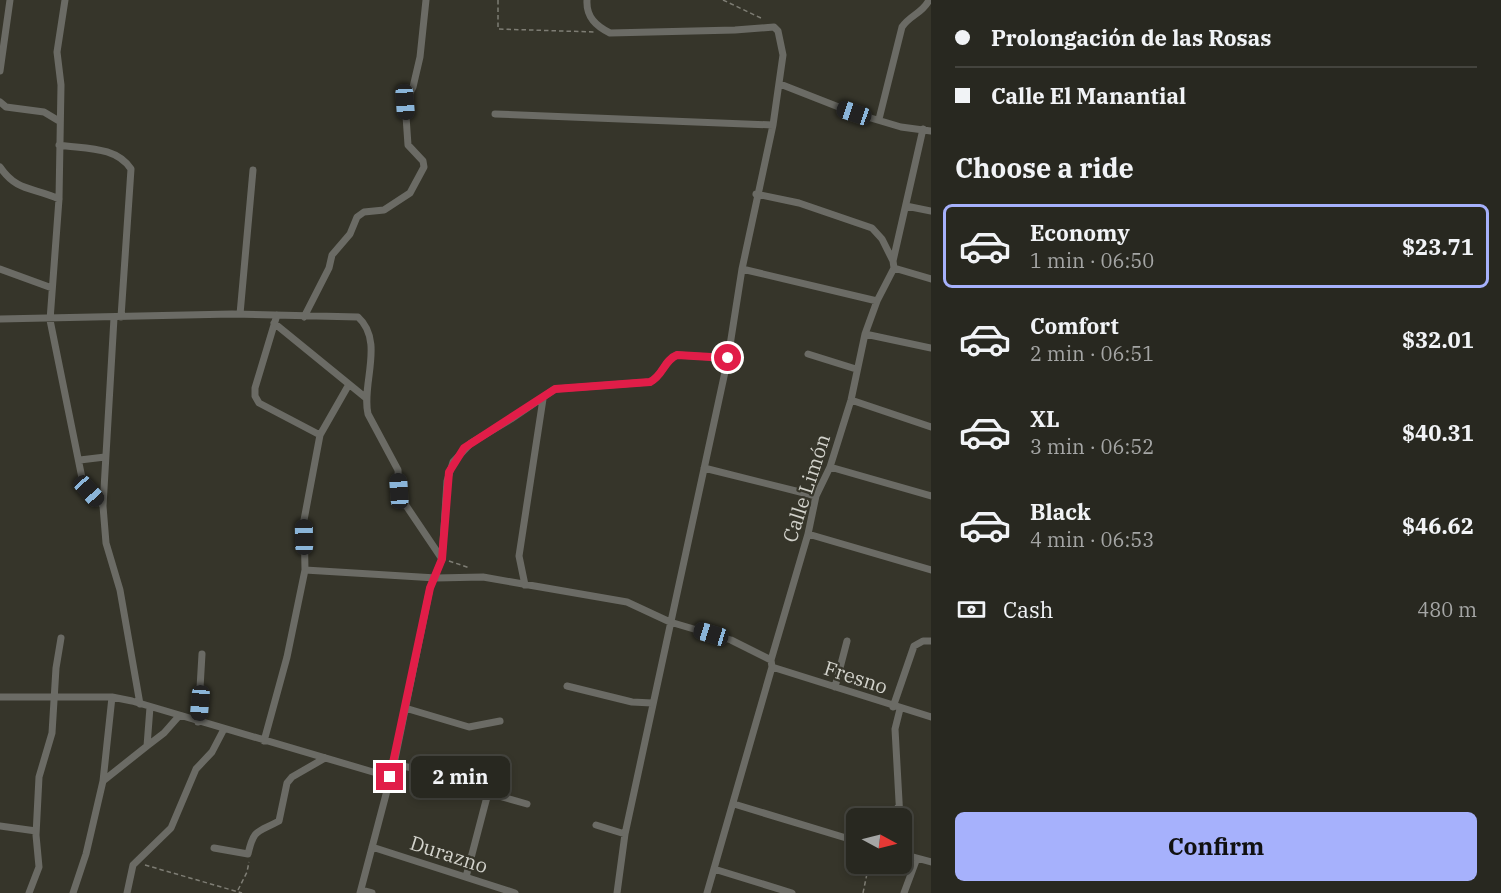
<!DOCTYPE html>
<html lang="en">
<head>
<meta charset="utf-8">
<style>
	body { margin:0; font-family:"IBM Plex Serif",serif; background:#34342d; color:#f1f3f6; height:100vh; display:flex; flex-direction:column; font-size:22px; white-space:nowrap }
	* { box-sizing:border-box; margin:0 }
	p { font-size:20px; color:#a5a6a5 }
	.icon { flex:none; width:33px; height:33px; fill:none; stroke:currentColor; stroke-width:2; stroke-linecap:round; stroke-linejoin:round }
	.map { position:relative; flex:1; overflow:hidden }
	.details { display:flex; flex-direction:column; background:#282820; width:570px }
	.details>* { flex:none }
	.banner { display:grid; align-content:center; height:132px; padding:0 24px; background:#282820 }
	.needle { width:39px; rotate:97deg }
	.controls { position:absolute; left:846px; top:808px; display:grid; gap:12px }
	.controls a { display:grid; place-items:center; width:66px; height:66px; border-radius:9px; background:#282820; box-shadow:0 3px 9px #0003,0 0 0 2px #44443e; font-size:30px }
	.end { position:absolute; width:27px; height:27px; margin:-14px; border:8px solid #e11d48; background:#fff; box-shadow:0 0 0 3px #fff }
	.from { border-radius:50% }
	.bubble { position:absolute; height:42px; border-radius:9px; background:#282820; box-shadow:0 3px 9px #0003,0 0 0 2px #44443e; font-size:20px; font-weight:700; line-height:42px; text-align:center }
	.car { position:absolute; width:18px; height:36px; margin:-18px -9px; border-radius:8px; box-shadow:0 0 4px 2px #0007; background:linear-gradient(#222 24%,#8ab4d8 0 40%,#222 0 76%,#8ab4d8 0 86%,#222 0) }
	.banner b { display:flex; align-items:center; gap:21px; height:57px; font-size:22px }
	.banner b+b { border-top:2px solid #44443e }
	.banner i { width:15px; height:15px; background:#f1f3f6 }
	ul { padding:0; list-style:none }
	li { display:flex; align-items:center; gap:18px; height:84px; margin:0 12px 9px; padding:0 12px; border:3px solid transparent; border-radius:9px }
	li div { flex:1 }
	li b { display:block; font-size:22px }
	li em { font-style:normal; font-weight:700 }
	li.active { border-color:#a6b1fc }
	li>.icon { width:54px; height:54px; stroke-width:1.5 }
	h2 { padding:0 24px; font-size:27px; line-height:72px }
	.pay { display:flex; align-items:center; gap:15px; height:66px; padding:0 24px; font-size:22px }
	.pay p { margin-inline-start:auto }
	.primary-button { display:flex; gap:12px; margin-top:auto; padding:12px 24px }
	.primary-button a { flex:1; height:69px; border-radius:9px; background:#a6b1fc; color:#111; font-size:24px; font-weight:700; line-height:69px; text-align:center }
	main { display:flex; flex:1; min-height:0 }
	.map>svg:first-child { display:block }
	.lines { fill:none; stroke-linecap:round; stroke-linejoin:round }
	.path { stroke:#7e7d74; stroke-width:1.5; stroke-dasharray:4.5 3; stroke-linecap:butt }
	.street { stroke:#6b6b65; stroke-width:7 }
	.route { stroke:#e11d48; stroke-width:8 }
	.labels { text-anchor:middle; dominant-baseline:central; stroke-width:4.5; stroke-linejoin:round; paint-order:stroke }
	.street-label { font-size:20px; fill:#d2d2cb; stroke:#36352a }
</style>
</head>
<body>
<main>
<div class="map">
<svg width="931" height="893" viewBox="0 0 931 893">
	<rect width="100%" height="100%" fill="#36352a"/>
	<g class="lines">
		<path class="path" d="M 498,0 L 498,29 L 594,32
			M 723,0 L 763,19
			M 449,561 L 470,568
			M 145,865 L 242,893
			M 238,890 L 247,872 L 249,862
			M 863,893 L 869,864"/>
		<path class="street" d="M 65,0 L 57,52 L 61,85 L 59,199 L 50,320 L 82,478 L 103,506 L 106,543 L 120,590 L 140,704
			M 587,0 C 586,17 596,26 610,33 L 735,30 L 774,27 L 778,31 L 783,55 L 773,125 L 742,269 L 728,358 L 625,834 L 617,893
			M 0,71 L 10,0
			M 780,84 L 854,113 L 901,127 L 931,131
			M 0,102 L 6,107 L 44,112 L 59,121
			M 495,114 L 773,125
			M 879,119 L 902,27 C 910,15 923,13 929,0
			M 59,145 C 85,149 116,146 131,169 L 121,317
			M 0,167 C 17,192 33,187 59,199
			M 756,194 L 799,203 L 872,228 L 882,239 L 893,261
			M 906,206 L 931,211
			M 894,268 L 931,279
			M 0,269 L 52,288
			M 742,269 L 877,301
			M 240,314 L 253,170
			M 277,315 L 255,388 L 255,396 L 259,403 L 320,435
			M 304,317 L 329,268 L 332,255 L 350,234 L 357,217 L 364,212 L 384,210 L 410,193 L 424,167 L 423,161 L 408,145 L 405,102 L 413,87 L 420,57 L 426,0
			M 0,319 L 232,314 L 358,317 C 385,341 361,385 368,414 L 398,470 L 399,491 L 405,504 L 442,559
			M 274,323 L 366,398
			M 865,334 L 931,348
			M 808,354 L 856,369
			M 851,400 L 931,427
			M 80,460 L 105,457
			M 830,467 L 931,496
			M 704,468 L 816,496
			M 103,506 L 114,318
			M 808,534 L 931,570
			M 305,570 L 436,578 L 483,577 L 627,602 L 670,622 L 731,640 L 771,660
			M 525,585 L 519,556 L 543,399
			M 772,667 L 931,717
			M 567,686 L 632,702 L 652,703
			M 835,687 L 847,641
			M 0,697 L 112,697 L 132,701 L 390,777
			M 893,707 L 914,646 L 923,641 L 931,641
			M 405,708 L 469,727 L 500,721
			M 198,722 L 202,654
			M 264,741 L 287,657 L 305,570 L 304,520 L 320,435 L 348,386
			M 147,746 L 164,733 L 179,716
			M 394,764 L 453,777 L 488,793
			M 103,781 L 112,697
			M 734,804 L 856,841
			M 892,819 L 898,807
			M 900,819 L 895,729 L 900,709
			M 596,825 L 625,834
			M 0,826 L 36,831
			M 902,827 L 907,855
			M 372,847 L 515,893
			M 214,848 L 248,854 C 254,828 257,833 279,821 L 287,783 L 292,777 L 325,758
			M 902,854 L 931,862
			M 714,869 L 792,893
			M 466,877 L 488,793 L 527,804
			M 361,890 L 372,893
			M 29,893 L 39,867 L 36,835 L 39,777 L 52,733 L 56,668 L 61,638
			M 73,893 L 86,854 L 103,781 L 147,746 L 150,707
			M 127,893 L 133,865 L 171,828 L 196,769 L 212,752 L 224,729
			M 360,893 L 394,764 L 430,588 L 442,559 L 447,481 L 453,462 L 471,443 L 511,419 L 555,389 L 650,382 C 663,376 664,360 677,355 L 728,358
			M 707,893 L 772,667 L 771,660 L 808,534 L 816,496 L 830,467 L 851,400 L 865,334 L 877,301 L 894,268 L 893,261 L 923,129
			M 904,893 L 917,858"/>
	</g>
	<g class="lines">
		<path class="route" d="M 390,777 L 430,588 L 442,559 L 449,472 L 464,448 L 555,389 L 650,382 C 663,376 664,360 677,355 L 728,358"/>
	</g>
	<g class="labels">
		<g class="street-label">
			<text transform="translate(806 488) rotate(-72)">Calle Limón</text>
			<text transform="translate(856 677) rotate(18)">Fresno</text>
			<text transform="translate(449 854) rotate(18)">Durazno</text>
		</g>
	</g>
</svg>
<div class="controls">
<a><svg class="needle" viewBox="-14 -14 28 28"><path d="M0-13l5 13h-10z" fill="#e53935"/><path d="M0 13l5-13h-10z" fill="#a5a6a5"/></svg></a>
</div>
<i class="end from" style="left:728px;top:358px"></i>
<i class="end" style="left:390px;top:777px"></i>
<div class="bubble" style="left:411px;top:756px;width:99px">2 min</div>
<i class="car" style="left:405px;top:102px;rotate:176deg"></i>
<i class="car" style="left:854px;top:113px;rotate:289deg"></i>
<i class="car" style="left:89px;top:491px;rotate:138deg"></i>
<i class="car" style="left:399px;top:491px;rotate:356deg"></i>
<i class="car" style="left:304px;top:537px;rotate:359deg"></i>
<i class="car" style="left:711px;top:634px;rotate:287deg"></i>
<i class="car" style="left:200px;top:703px;rotate:185deg"></i>
</div>
<section class="details">
<div class="banner">
<b><i class="from"></i>Prolongación de las Rosas</b>
<b><i></i>Calle El Manantial</b>
</div>
<h2>Choose a ride</h2>
<ul>
<li class="active"><svg class="icon" aria-label="car" viewBox="0 0 24 24"><path d="M5 17H2v-5l4-1 3-4h7l3 4 3 1v5h-3M9 17h6M6 11h13"/><circle cx="7" cy="17" r="2"/><circle cx="17" cy="17" r="2"/></svg><div><b>Economy</b><p>1 min · 06:50</p></div><em>$23.71</em></li>
<li><svg class="icon" aria-label="car" viewBox="0 0 24 24"><path d="M5 17H2v-5l4-1 3-4h7l3 4 3 1v5h-3M9 17h6M6 11h13"/><circle cx="7" cy="17" r="2"/><circle cx="17" cy="17" r="2"/></svg><div><b>Comfort</b><p>2 min · 06:51</p></div><em>$32.01</em></li>
<li><svg class="icon" aria-label="car" viewBox="0 0 24 24"><path d="M5 17H2v-5l4-1 3-4h7l3 4 3 1v5h-3M9 17h6M6 11h13"/><circle cx="7" cy="17" r="2"/><circle cx="17" cy="17" r="2"/></svg><div><b>XL</b><p>3 min · 06:52</p></div><em>$40.31</em></li>
<li><svg class="icon" aria-label="car" viewBox="0 0 24 24"><path d="M5 17H2v-5l4-1 3-4h7l3 4 3 1v5h-3M9 17h6M6 11h13"/><circle cx="7" cy="17" r="2"/><circle cx="17" cy="17" r="2"/></svg><div><b>Black</b><p>4 min · 06:53</p></div><em>$46.62</em></li>
</ul>
<div class="pay"><svg class="icon" aria-label="cash" viewBox="0 0 24 24"><path d="M3 7h18v10H3z"/><circle cx="12" cy="12" r="2"/></svg>Cash<p>480 m</p></div>
<div class="primary-button"><a>Confirm</a></div>
</section>
</main>
</body>
</html>
